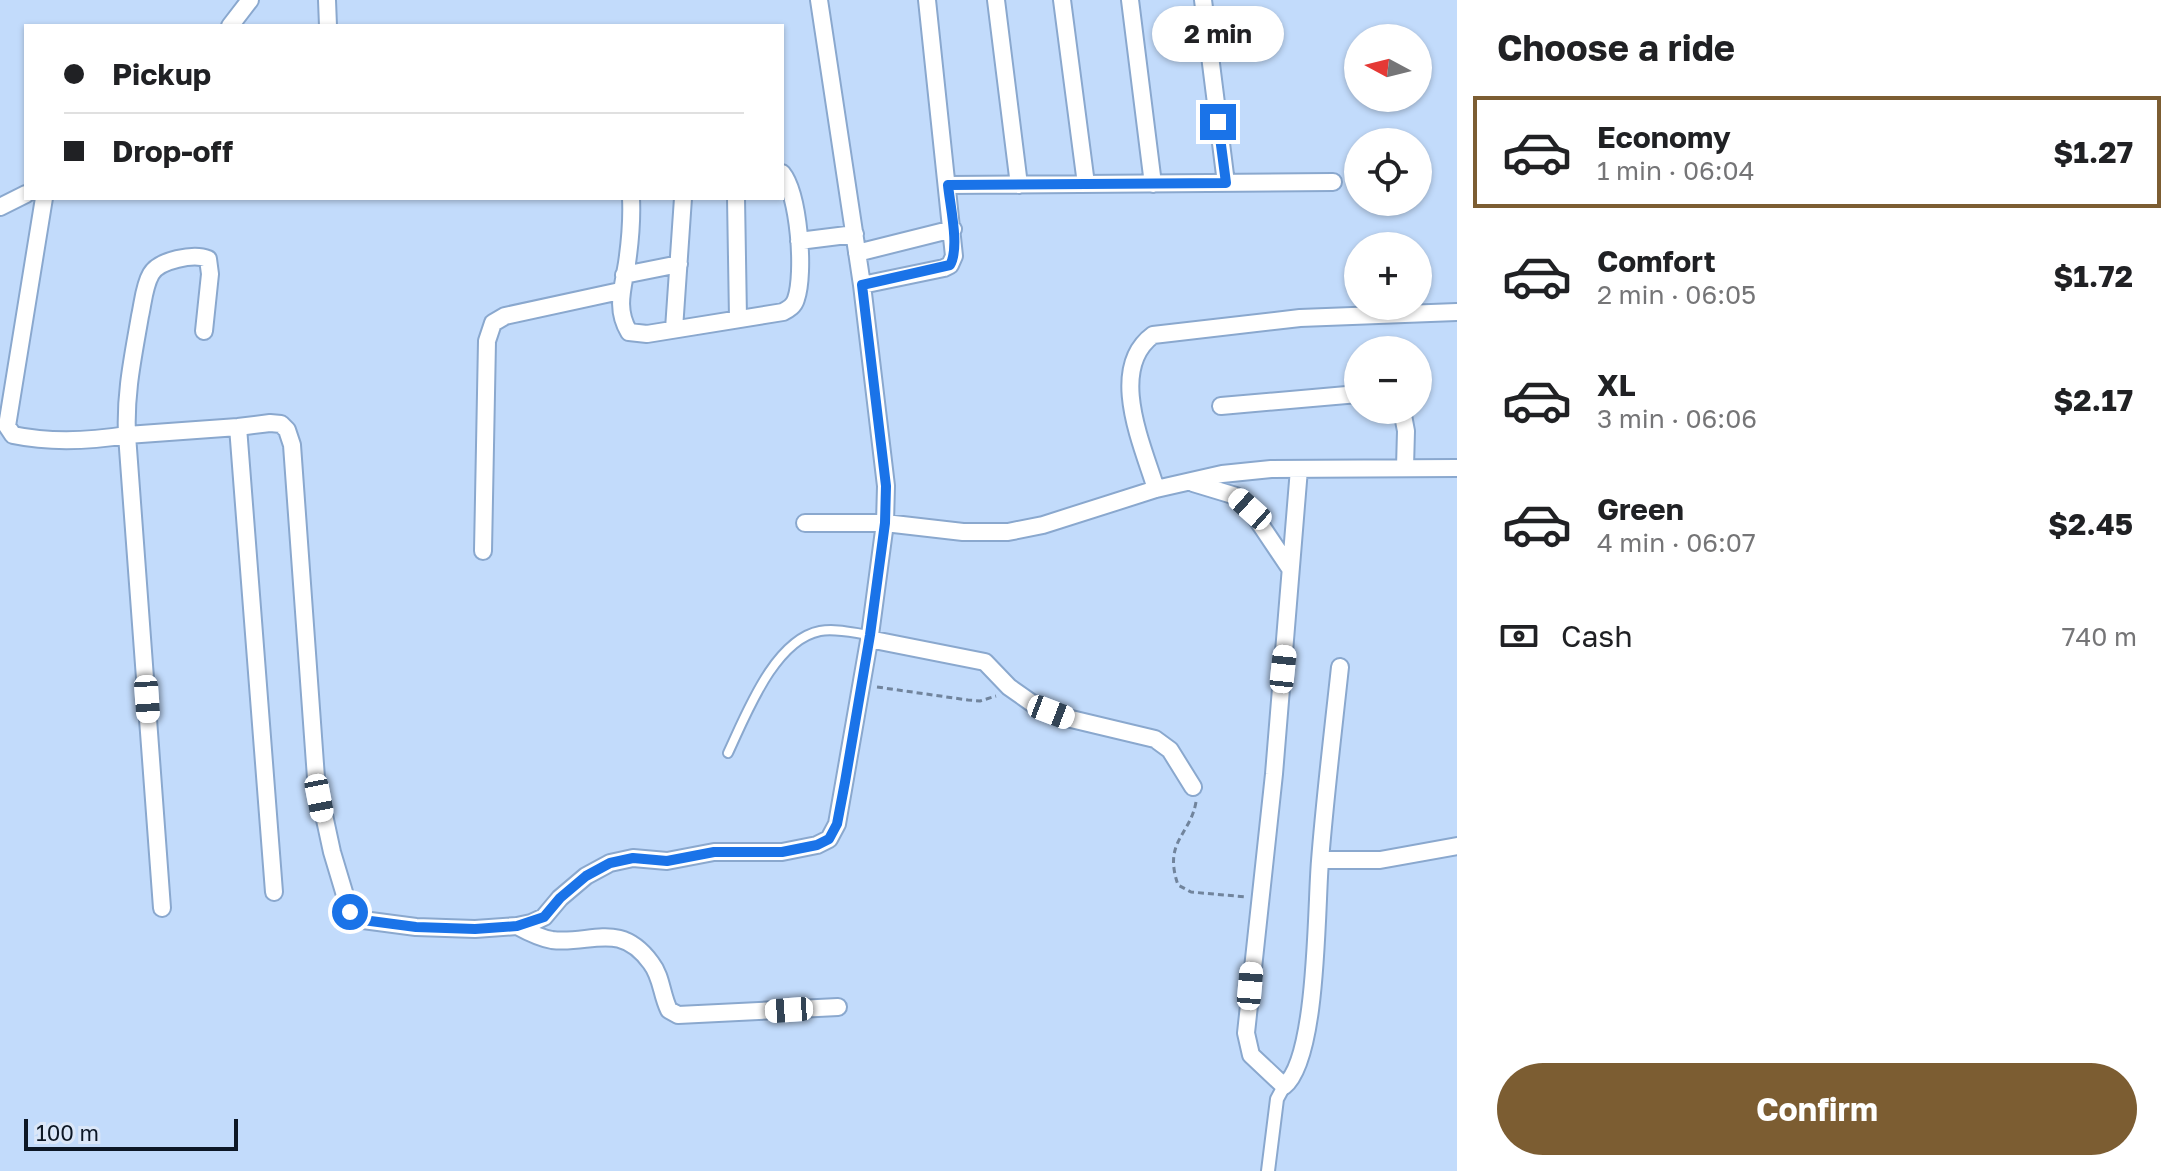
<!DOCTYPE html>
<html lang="en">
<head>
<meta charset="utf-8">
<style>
	body { margin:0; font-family:"Golos Text",sans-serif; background:#f2f2f2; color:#202124; height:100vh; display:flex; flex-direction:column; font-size:30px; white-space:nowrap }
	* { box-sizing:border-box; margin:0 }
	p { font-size:26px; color:#757577 }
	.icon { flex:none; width:44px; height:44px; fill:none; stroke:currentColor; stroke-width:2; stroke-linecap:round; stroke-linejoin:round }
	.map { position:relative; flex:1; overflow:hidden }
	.drawer { display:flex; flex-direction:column; background:#fff; width:720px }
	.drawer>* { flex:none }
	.guide { position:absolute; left:24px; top:24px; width:760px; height:176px; border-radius:0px; box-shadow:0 2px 6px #0004; display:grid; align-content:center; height:176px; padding:0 40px; background:#fff }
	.needle { width:52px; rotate:277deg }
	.controls { position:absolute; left:1344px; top:24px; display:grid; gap:16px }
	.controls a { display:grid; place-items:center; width:88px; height:88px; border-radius:50%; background:#fff; box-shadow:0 2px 6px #0004; font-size:40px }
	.scale { position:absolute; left:24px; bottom:20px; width:214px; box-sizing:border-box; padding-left:8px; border:4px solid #0c1725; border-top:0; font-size:22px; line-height:28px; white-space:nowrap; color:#0c1725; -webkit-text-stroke:6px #dbe7f8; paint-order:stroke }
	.end { position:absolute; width:36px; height:36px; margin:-18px; border:10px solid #1a73e8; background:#fff; box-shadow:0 0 0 4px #fff }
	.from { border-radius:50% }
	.bubble { position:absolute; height:56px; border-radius:28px; background:#fff; box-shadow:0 2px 6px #0004; font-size:26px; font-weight:700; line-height:56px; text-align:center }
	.car { position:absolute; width:24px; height:48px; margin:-24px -12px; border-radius:10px; box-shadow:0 0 6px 2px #0007; background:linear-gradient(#fff 24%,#345 0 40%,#fff 0 76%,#345 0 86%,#fff 0) }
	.guide b { display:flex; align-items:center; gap:28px; height:76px; font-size:30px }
	.guide b+b { border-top:2px solid #e0e0e0 }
	.guide i { width:20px; height:20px; background:#202124 }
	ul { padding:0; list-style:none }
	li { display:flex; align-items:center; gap:24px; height:112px; margin:0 16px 12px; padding:0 24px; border:4px solid transparent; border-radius:0px }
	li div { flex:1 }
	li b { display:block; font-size:30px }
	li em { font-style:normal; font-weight:700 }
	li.active { border-color:#7c5d32 }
	li>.icon { width:72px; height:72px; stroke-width:1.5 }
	h2 { padding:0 40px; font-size:36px; line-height:96px }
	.pay { display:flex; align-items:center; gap:20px; height:88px; padding:0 40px; font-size:30px }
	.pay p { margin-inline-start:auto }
	.cta { display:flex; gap:16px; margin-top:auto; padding:16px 40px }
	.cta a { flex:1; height:92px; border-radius:48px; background:#7c5d32; color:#fff; font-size:32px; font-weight:700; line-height:92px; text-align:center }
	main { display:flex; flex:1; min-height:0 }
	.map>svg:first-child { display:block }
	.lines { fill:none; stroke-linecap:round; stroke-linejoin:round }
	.service-casing { stroke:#8aa8ce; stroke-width:12 }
	.pedestrian-casing { stroke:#8aa8ce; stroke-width:16 }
	.minor-casing { stroke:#8aa8ce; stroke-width:20 }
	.path { stroke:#71849c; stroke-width:3; stroke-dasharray:6 4; stroke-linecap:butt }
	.service { stroke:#fff; stroke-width:8 }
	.pedestrian { stroke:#fff; stroke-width:12 }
	.minor { stroke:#fff; stroke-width:16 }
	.route { stroke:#1a73e8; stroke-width:10 }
</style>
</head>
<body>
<main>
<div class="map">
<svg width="1457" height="1171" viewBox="0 0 1457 1171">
	<rect width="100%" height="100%" fill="#c2dbfb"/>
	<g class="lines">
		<g class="service-casing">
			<path id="service" d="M 728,753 C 746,715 774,640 820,631 C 836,628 854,633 870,635"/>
		</g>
		<g class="pedestrian-casing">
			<path id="pedestrian" d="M 1268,1171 L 1277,1099 L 1284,1086"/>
		</g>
		<g class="minor-casing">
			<path id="minor" d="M 327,0 L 328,26
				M 996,0 L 1019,185
				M 1062,0 L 1086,184
				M 1130,0 L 1153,184
				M 1203,0 L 1226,183
				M 230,26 L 250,0
				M 948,185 L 1333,182
				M 44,198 L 7,426 L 13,435 C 51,443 90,441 127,435 L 162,908
				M 631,198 C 632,219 630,242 627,263 C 623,288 615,309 629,332 L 647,334 L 783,312 C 789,309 794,306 796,299 C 805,273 799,194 782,173
				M 736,198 L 738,318
				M 0,207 L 26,194
				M 799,241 L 855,234
				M 857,253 L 953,229
				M 624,275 L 679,264
				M 862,285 L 944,268 L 950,265 L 954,256 L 927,0
				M 674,329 L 683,198
				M 204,331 L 210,274 L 208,259 C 194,253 159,260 151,274 C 144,286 143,303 140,316 C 133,357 125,393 127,435 L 238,427 L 270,423 L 281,424 L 287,430 L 292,445 L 316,778 L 332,852 L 350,912 L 363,920 L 416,927 L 475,929 L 517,926 L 531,923 L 544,917 L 560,898 L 586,876 L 610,863 L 633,858 L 667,861 L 714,852 L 782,852 L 817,845 L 829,839 L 837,824 L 870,635 L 885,523 L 886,486 L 862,285 L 819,0
				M 1221,406 L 1358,394
				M 1402,410 L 1406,431 L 1405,467
				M 238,427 L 274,892
				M 1299,469 L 1274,774 L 1246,1033 L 1251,1055 L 1284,1086 C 1318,1059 1316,907 1320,861 C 1325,797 1333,732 1340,667
				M 1193,483 L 1236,496 L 1250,509 L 1289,567
				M 1156,489 C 1143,446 1107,369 1153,335 L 1300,318 L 1457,312
				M 805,523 L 885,523 L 963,532 L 1008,532 L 1043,525 L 1156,489 L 1222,474 L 1271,469 L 1457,468
				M 483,551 L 487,341 L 493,323 L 505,316 L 620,291
				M 869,639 L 985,662 L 1009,687 L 1036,706 L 1067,718 L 1155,739 L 1170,750 L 1193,787
				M 1320,860 L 1380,860 L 1457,846
				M 517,926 C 528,932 540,938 552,940 C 590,945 620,920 651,963 C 662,977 661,994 669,1010 L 678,1015 L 838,1007"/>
		</g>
		<path class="path" d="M 877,687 L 968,700 L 980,701 L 996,696
			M 1196,802 C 1190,836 1163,841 1178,885 L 1191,892 L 1247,897"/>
		<use href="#service" class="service"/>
		<use href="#pedestrian" class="pedestrian"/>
		<use href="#minor" class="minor"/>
	</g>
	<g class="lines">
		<path class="route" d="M 350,912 L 363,920 L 416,927 L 475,929 L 517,926 L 544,917 L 560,898 L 586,876 L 610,863 L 633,858 L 667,861 L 714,852 L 782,852 L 817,845 L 829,839 L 837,824 L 845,782 L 870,635 L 885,523 L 886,486 L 862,285 L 950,265 C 960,248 950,206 948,185 L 1226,183 L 1218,122"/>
	</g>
</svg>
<div class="controls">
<a><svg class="needle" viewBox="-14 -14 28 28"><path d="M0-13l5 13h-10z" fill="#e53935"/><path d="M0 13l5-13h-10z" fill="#757577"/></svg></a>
<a><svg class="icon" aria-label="locate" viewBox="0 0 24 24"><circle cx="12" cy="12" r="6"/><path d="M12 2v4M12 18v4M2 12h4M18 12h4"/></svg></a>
<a>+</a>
<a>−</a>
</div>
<div class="scale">100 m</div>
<i class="end from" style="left:350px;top:912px"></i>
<i class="end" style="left:1218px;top:122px"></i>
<div class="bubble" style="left:1152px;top:6px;width:132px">2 min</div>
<i class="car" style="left:1250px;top:509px;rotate:312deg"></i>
<i class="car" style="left:1283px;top:669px;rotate:6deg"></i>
<i class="car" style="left:147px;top:699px;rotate:176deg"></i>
<i class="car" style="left:1051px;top:712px;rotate:111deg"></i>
<i class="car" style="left:319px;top:798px;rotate:169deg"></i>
<i class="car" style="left:1250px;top:986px;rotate:5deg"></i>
<i class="car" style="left:789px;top:1010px;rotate:266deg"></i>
<div class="guide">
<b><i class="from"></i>Pickup</b>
<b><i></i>Drop-off</b>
</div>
</div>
<section class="drawer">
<h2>Choose a ride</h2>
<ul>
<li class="active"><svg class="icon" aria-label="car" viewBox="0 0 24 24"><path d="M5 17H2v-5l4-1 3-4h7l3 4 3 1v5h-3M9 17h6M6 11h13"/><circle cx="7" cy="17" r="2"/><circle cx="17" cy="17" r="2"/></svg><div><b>Economy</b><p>1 min · 06:04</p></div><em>$1.27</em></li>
<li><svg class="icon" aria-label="car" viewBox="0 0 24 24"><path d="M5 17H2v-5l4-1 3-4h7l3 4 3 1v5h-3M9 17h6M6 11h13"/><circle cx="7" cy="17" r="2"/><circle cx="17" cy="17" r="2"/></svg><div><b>Comfort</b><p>2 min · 06:05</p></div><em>$1.72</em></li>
<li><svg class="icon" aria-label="car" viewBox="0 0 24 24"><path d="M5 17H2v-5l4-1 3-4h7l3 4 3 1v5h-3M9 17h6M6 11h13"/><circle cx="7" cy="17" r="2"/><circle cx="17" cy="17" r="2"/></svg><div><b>XL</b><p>3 min · 06:06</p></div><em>$2.17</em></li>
<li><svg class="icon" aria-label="car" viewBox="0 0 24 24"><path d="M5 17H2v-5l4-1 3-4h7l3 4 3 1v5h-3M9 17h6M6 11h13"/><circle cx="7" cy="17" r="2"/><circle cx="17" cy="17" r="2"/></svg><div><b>Green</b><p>4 min · 06:07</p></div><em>$2.45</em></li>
</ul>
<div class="pay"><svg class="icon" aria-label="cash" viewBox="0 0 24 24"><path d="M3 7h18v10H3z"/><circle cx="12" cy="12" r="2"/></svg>Cash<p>740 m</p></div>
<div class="cta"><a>Confirm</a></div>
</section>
</main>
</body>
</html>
